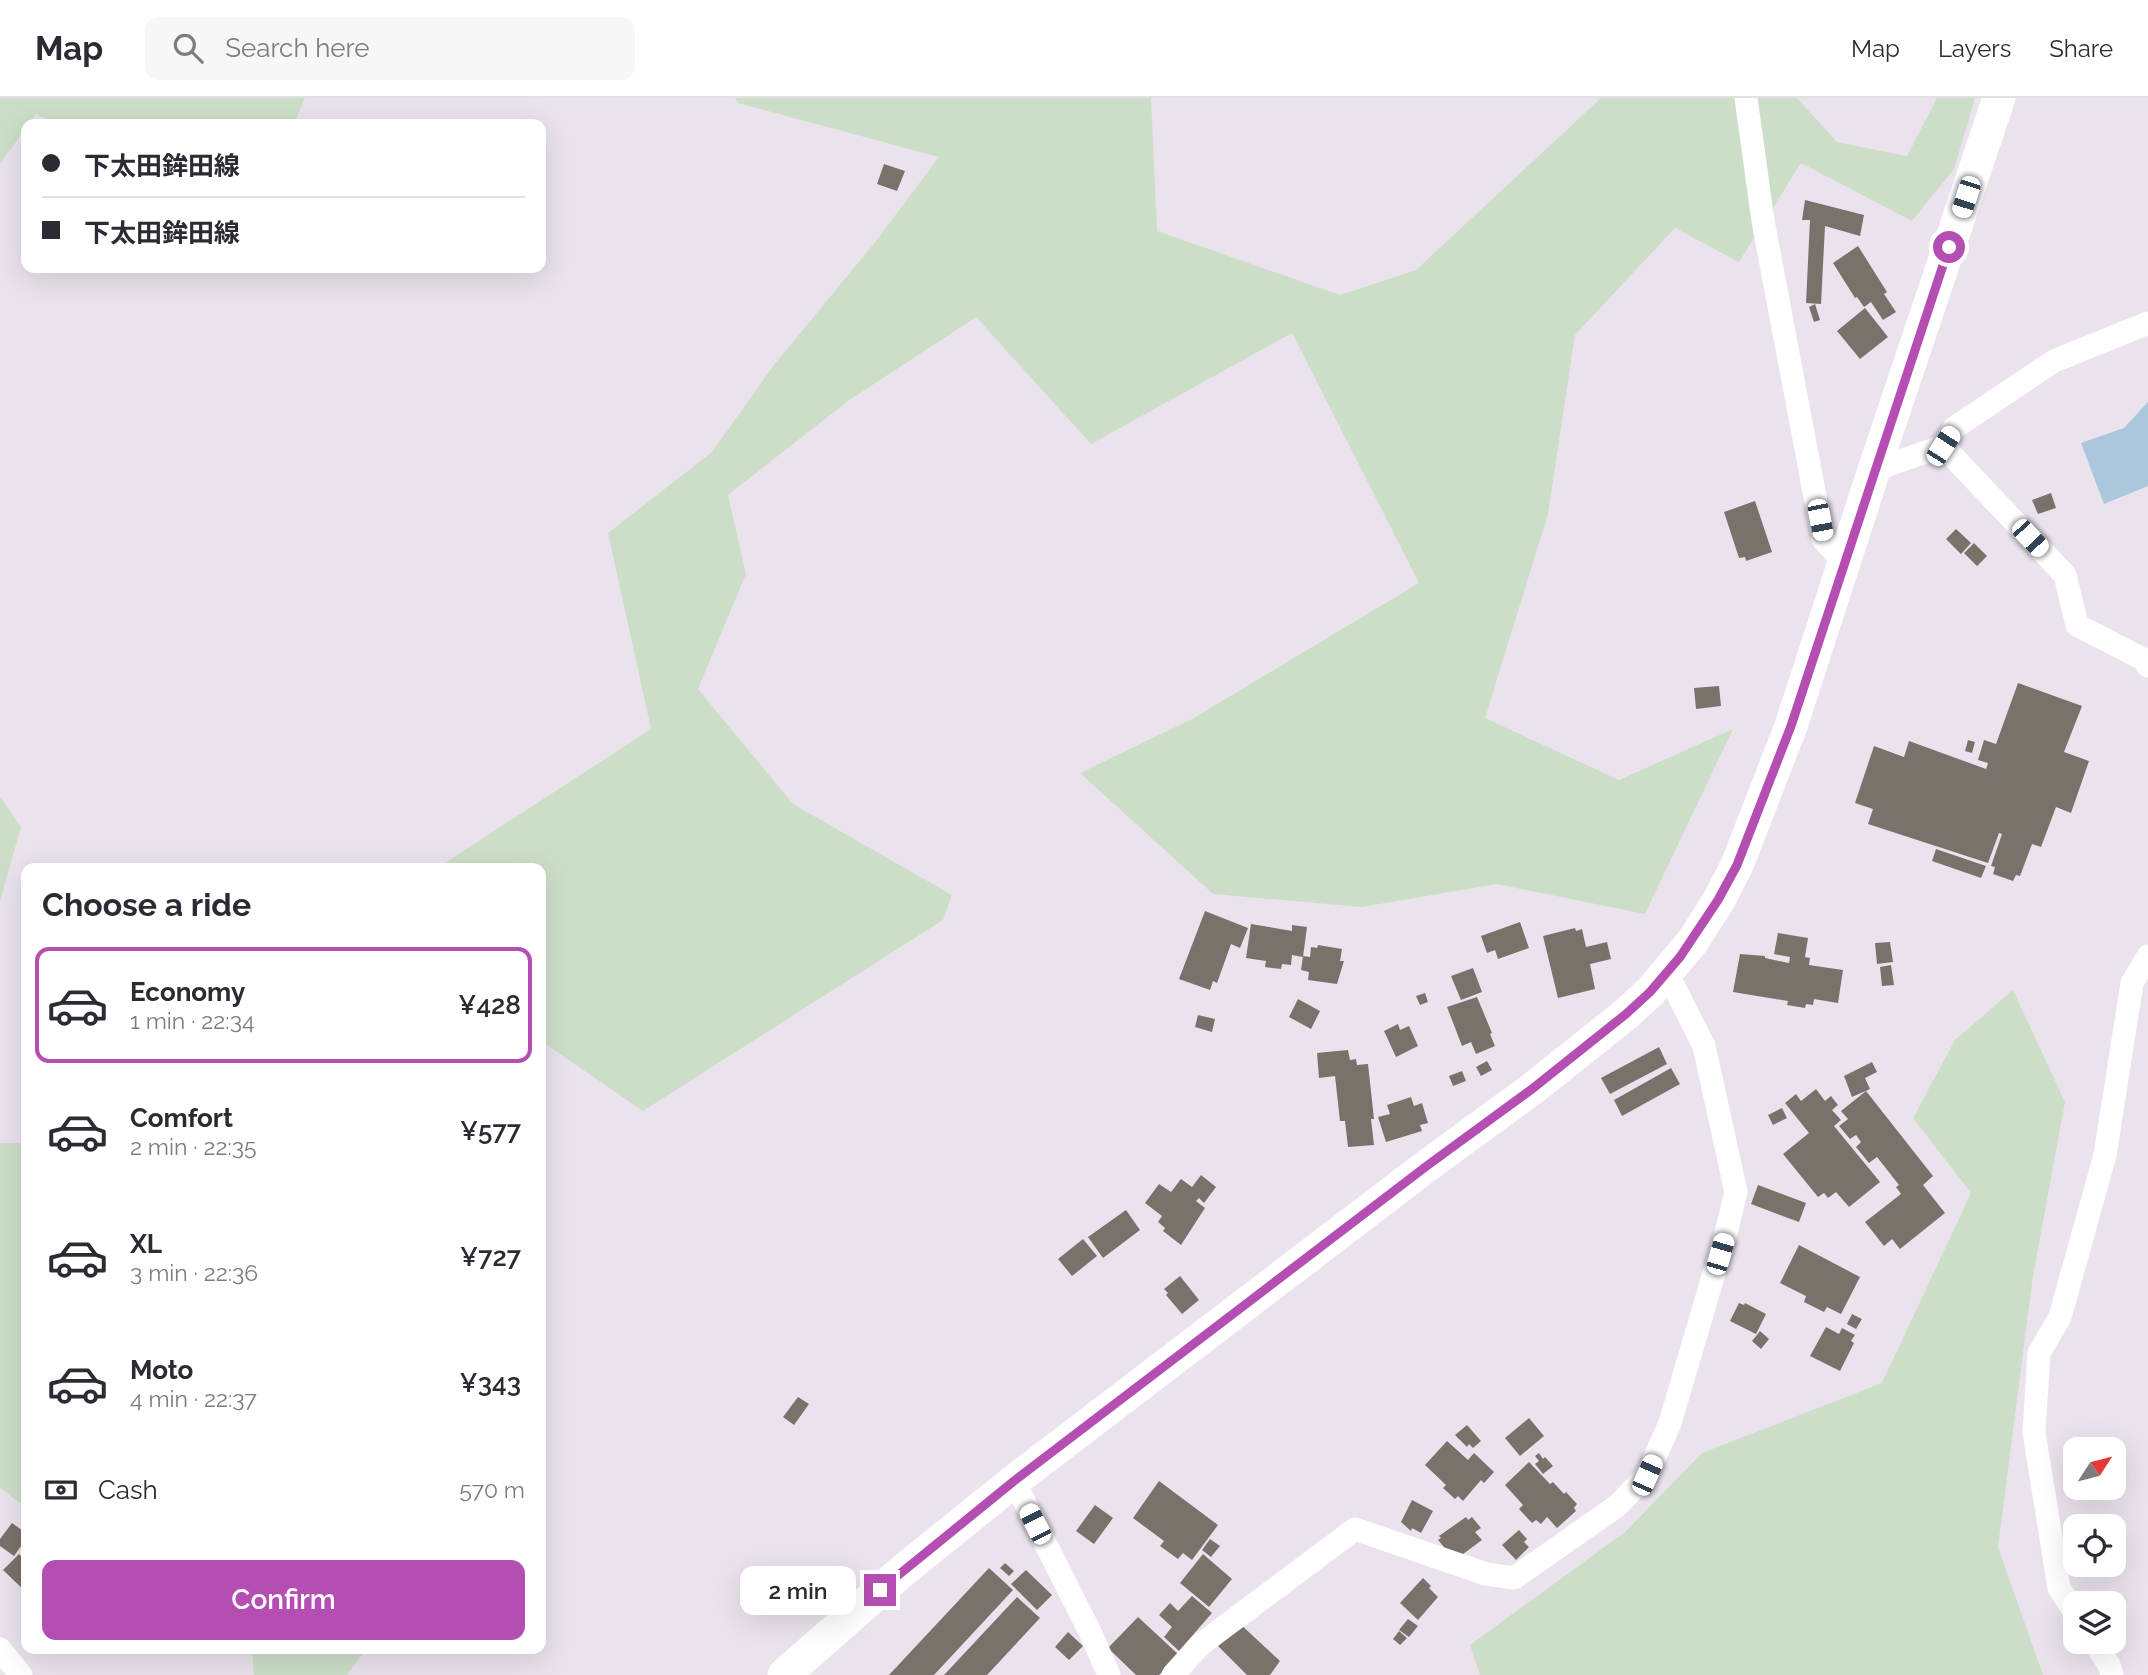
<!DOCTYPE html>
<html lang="en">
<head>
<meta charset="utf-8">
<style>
	body { margin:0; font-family:Raleway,"Noto Sans JP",sans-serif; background:#f7f7f7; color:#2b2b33; height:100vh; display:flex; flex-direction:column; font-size:26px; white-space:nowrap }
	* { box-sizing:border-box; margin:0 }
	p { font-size:23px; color:#7c7c81 }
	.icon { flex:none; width:38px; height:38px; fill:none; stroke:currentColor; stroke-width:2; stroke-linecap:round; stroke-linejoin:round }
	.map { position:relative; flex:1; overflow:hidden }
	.side { position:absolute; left:21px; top:765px; width:525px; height:791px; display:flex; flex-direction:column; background:#fff; border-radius:14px; box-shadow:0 7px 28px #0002 }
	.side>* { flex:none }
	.top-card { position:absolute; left:21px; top:21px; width:525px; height:154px; border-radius:14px; box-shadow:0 7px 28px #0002; display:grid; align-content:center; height:154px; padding:0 21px; background:#fff }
	.needle { width:46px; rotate:54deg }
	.buttons { position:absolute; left:2063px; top:1339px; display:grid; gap:14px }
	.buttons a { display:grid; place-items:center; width:63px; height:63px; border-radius:14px; background:#fff; box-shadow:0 7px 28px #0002; font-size:35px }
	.end { position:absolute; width:32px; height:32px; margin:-16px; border:9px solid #b54eb2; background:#fff; box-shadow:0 0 0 4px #fff }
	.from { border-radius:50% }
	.bubble { position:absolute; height:49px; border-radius:14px; background:#fff; box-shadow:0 7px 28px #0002; font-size:23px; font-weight:600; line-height:49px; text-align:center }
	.car { position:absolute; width:21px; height:42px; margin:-21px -10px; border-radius:9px; box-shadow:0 0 5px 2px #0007; background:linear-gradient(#fff 24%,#345 0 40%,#fff 0 76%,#345 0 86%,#fff 0) }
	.top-card b { display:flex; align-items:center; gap:24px; height:66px; font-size:26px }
	.top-card b+b { border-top:2px solid #e1e1e2 }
	.top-card i { width:18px; height:18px; background:#2b2b33 }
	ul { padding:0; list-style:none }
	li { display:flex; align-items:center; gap:21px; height:116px; margin:0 14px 10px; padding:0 7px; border:4px solid transparent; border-radius:14px }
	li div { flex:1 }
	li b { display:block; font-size:26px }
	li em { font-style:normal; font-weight:600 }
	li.active { border-color:#b54eb2 }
	li>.icon { width:63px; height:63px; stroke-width:1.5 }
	h2 { padding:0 21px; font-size:32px; line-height:84px }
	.pay { display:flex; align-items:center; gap:18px; height:77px; padding:0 21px; font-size:26px }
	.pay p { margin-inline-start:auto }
	.primary-button { display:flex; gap:14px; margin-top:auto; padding:14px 21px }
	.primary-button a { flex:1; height:80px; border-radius:14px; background:#b54eb2; color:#fff; font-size:28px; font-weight:600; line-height:80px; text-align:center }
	header { display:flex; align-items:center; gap:42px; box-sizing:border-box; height:98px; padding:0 35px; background:#fff; border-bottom:2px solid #e1e1e2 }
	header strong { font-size:33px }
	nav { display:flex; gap:38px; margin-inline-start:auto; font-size:24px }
	.search { width:490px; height:63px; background:#f7f7f7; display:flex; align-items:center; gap:18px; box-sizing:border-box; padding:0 24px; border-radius:14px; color:#7c7c81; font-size:26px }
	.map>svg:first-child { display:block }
	.green { fill:#cddec8 }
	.water { fill:#aac7dc }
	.building { fill:#79726a }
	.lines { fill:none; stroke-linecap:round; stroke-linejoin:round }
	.street { stroke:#fff; stroke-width:23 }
	.secondary { stroke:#fff; stroke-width:33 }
	.route { stroke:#b54eb2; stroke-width:9 }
</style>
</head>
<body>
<header>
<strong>Map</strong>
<div class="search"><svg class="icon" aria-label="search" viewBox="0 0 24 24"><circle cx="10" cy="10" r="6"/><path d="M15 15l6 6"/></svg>Search here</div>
<nav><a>Map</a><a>Layers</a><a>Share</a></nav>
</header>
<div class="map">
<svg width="2148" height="1577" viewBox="0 0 2148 1577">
	<rect width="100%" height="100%" fill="#eae3ed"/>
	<path class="green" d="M 0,0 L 305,0 L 294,26 L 55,26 L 36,16 L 0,66 Z
		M 735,0 L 1151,0 L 1157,133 L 1340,197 L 1416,172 L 1601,0 L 1797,0 L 1837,44 L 1907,58 L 1937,0 L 1975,0 L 1954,71 L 1912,123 L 1801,65 L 1739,164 L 1675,130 L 1575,237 L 1548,416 L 1485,620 L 1619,682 L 1733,631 L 1645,816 L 1497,786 L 1362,809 L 1213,796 L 1080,675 L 1192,621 L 1419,485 L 1292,235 L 1091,346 L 976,219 L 848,303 L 728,397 L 746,476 L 698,591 L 793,706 L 952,797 L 943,822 L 643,1013 L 541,943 L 541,770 L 437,770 L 651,631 L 608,435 L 712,354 L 774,267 L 876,143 L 939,59 L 738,5 Z
		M 0,699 L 21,729 L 0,803 Z
		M 2013,892 L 2065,1004 L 2033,1178 L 1998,1449 L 2043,1577 L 1480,1577 L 1470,1547 L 1625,1434 L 1702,1355 L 1882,1285 L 1971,1095 L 1913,1020 L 1955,942 Z
		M 0,1045 L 26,1045 L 26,1408 L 17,1403 L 0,1389 Z
		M 252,1551 L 252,1550 L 366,1551 L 347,1577 L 254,1577 Z"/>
	<path class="water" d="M 2148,304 L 2148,388 L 2104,406 L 2081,345 L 2124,330 Z"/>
	<path class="building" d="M 884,66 L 905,73 L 897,93 L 877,86 Z
		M 1805,102 L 1864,117 L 1860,138 L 1825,128 L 1821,206 L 1806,205 L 1810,122 L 1802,122 Z
		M 1858,148 L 1887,194 L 1884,196 L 1896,214 L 1883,222 L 1871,204 L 1864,209 L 1857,199 L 1855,200 L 1833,165 Z
		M 1815,206 L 1820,222 L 1814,224 L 1809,209 Z
		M 1865,210 L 1888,239 L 1860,261 L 1837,233 Z
		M 2051,395 L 2056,410 L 2038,416 L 2032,402 Z
		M 1755,403 L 1772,454 L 1746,463 L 1745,459 L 1739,460 L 1724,414 Z
		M 1956,431 L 1971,445 L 1961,456 L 1946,441 Z
		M 1974,445 L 1987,458 L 1977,468 L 1964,455 Z
		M 2018,585 L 2082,608 L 2064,654 L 2089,663 L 2071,715 L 2056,709 L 2041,749 L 2032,746 L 2020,778 L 2016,777 L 2013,783 L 1993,776 L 1995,769 L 1991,768 L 2002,736 L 1999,735 L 1988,765 L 1868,726 L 1873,711 L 1855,705 L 1874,648 L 1904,659 L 1909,643 L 1986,671 L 1988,665 L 1978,662 L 1984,642 L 1996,646 Z
		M 1719,588 L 1721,608 L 1696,611 L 1694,590 Z
		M 1968,642 L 1975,644 L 1972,655 L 1965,653 Z
		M 1936,751 L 1986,768 L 1981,780 L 1932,763 Z
		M 1205,813 L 1248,830 L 1240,850 L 1231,846 L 1217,885 L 1213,883 L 1210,892 L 1179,881 Z
		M 1520,824 L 1529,850 L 1498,861 L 1495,852 L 1487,855 L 1481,838 Z
		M 1251,826 L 1292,833 L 1292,827 L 1307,829 L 1303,859 L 1292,857 L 1291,867 L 1282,866 L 1281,871 L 1265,869 L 1266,863 L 1246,860 Z
		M 1575,830 L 1576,833 L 1582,831 L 1586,849 L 1607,844 L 1611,861 L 1590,866 L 1595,891 L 1558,900 L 1543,838 Z
		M 1778,835 L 1808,840 L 1805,859 L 1810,860 L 1809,867 L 1843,872 L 1838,905 L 1814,901 L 1813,907 L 1806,906 L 1805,910 L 1787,907 L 1788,903 L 1733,894 L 1740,856 L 1765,858 L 1765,860 L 1789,865 L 1790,859 L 1774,856 Z
		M 1890,844 L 1893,864 L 1877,866 L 1875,845 Z
		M 1318,847 L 1342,851 L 1340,863 L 1344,863 L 1337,886 L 1308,882 L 1309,874 L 1301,872 L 1303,858 L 1310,859 L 1311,849 L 1317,850 Z
		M 1891,867 L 1894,887 L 1882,888 L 1880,869 Z
		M 1473,870 L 1482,894 L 1461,902 L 1451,878 Z
		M 1425,895 L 1428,904 L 1420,907 L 1416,898 Z
		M 1477,899 L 1492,935 L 1490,936 L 1495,948 L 1476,956 L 1471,944 L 1462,948 L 1447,909 Z
		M 1298,901 L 1320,913 L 1311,931 L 1289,919 Z
		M 1198,917 L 1215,921 L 1212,934 L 1195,929 Z
		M 1398,926 L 1400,932 L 1409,928 L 1418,948 L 1396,959 L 1384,933 Z
		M 1659,949 L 1667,966 L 1610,996 L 1601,980 Z
		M 1348,952 L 1350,962 L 1356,961 L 1357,967 L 1368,966 L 1374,1021 L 1371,1021 L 1374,1047 L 1348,1049 L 1345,1023 L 1340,1023 L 1335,978 L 1319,980 L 1317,955 Z
		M 1487,963 L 1492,972 L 1481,978 L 1476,969 Z
		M 1872,964 L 1877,974 L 1865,980 L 1870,991 L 1852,999 L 1844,978 Z
		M 1671,970 L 1680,986 L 1622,1018 L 1614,1002 Z
		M 1462,973 L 1466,983 L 1453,988 L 1449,978 Z
		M 1816,991 L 1825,1003 L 1831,998 L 1838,1007 L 1832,1012 L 1841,1022 L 1834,1028 L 1880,1084 L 1849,1109 L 1836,1094 L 1828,1100 L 1824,1095 L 1818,1099 L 1783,1056 L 1809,1035 L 1785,1005 L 1796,996 L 1801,1003 Z
		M 1866,993 L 1933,1078 L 1923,1087 L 1945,1115 L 1900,1151 L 1892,1141 L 1884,1148 L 1865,1124 L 1901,1096 L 1896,1089 L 1899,1087 L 1877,1059 L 1869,1065 L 1856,1049 L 1861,1044 L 1856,1037 L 1850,1041 L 1839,1028 L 1848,1021 L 1841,1013 Z
		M 1411,999 L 1414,1008 L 1422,1005 L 1428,1025 L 1420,1027 L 1422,1033 L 1386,1044 L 1378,1019 L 1390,1016 L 1387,1007 Z
		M 1782,1010 L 1787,1020 L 1773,1027 L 1768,1017 Z
		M 1201,1077 L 1216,1089 L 1204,1105 L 1199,1100 L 1196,1103 L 1205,1110 L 1181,1147 L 1163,1133 L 1165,1130 L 1158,1124 L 1162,1118 L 1145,1105 L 1159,1086 L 1171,1094 L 1181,1081 L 1192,1089 Z
		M 1758,1087 L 1806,1105 L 1799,1124 L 1751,1106 Z
		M 1126,1112 L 1140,1132 L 1103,1160 L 1088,1139 Z
		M 1083,1141 L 1097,1158 L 1072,1178 L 1058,1161 Z
		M 1799,1147 L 1860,1179 L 1841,1216 L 1827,1209 L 1824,1214 L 1804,1204 L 1806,1198 L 1780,1185 Z
		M 1180,1178 L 1199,1202 L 1182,1216 L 1166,1197 L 1168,1195 L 1164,1191 Z
		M 1739,1205 L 1744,1207 L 1745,1205 L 1766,1216 L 1756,1236 L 1730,1223 Z
		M 1852,1216 L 1862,1221 L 1856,1231 L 1847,1226 Z
		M 1826,1229 L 1839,1236 L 1842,1230 L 1855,1237 L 1851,1243 L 1854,1245 L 1840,1273 L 1810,1258 Z
		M 1760,1233 L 1769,1241 L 1761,1251 L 1752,1243 Z
		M 798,1299 L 809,1306 L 794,1327 L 783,1319 Z
		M 1529,1320 L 1544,1338 L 1520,1358 L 1505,1340 Z
		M 1467,1327 L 1481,1343 L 1473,1350 L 1469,1346 L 1467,1349 L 1455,1337 Z
		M 1447,1343 L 1468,1362 L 1474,1355 L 1494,1374 L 1484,1385 L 1481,1382 L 1463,1403 L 1458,1398 L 1455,1401 L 1443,1390 L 1446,1387 L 1425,1367 Z
		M 1539,1355 L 1543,1361 L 1545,1359 L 1553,1368 L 1543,1376 L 1535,1366 L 1539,1363 L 1535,1358 Z
		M 1529,1364 L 1550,1386 L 1553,1384 L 1564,1396 L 1566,1394 L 1577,1406 L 1574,1410 L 1576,1413 L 1557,1430 L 1547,1419 L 1541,1426 L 1536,1422 L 1532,1425 L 1519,1411 L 1523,1407 L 1505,1387 Z
		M 1159,1383 L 1218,1427 L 1192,1462 L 1183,1455 L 1178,1461 L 1160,1448 L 1164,1443 L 1133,1420 Z
		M 1412,1402 L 1433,1413 L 1421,1435 L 1412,1430 L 1411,1433 L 1401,1424 Z
		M 1095,1407 L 1113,1420 L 1094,1446 L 1076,1433 Z
		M 1466,1419 L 1468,1422 L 1472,1419 L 1481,1430 L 1475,1434 L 1482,1442 L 1455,1462 L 1438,1442 L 1441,1440 L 1439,1438 Z
		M 12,1425 L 26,1435 L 26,1441 L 14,1458 L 0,1448 L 0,1441 Z
		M 1519,1432 L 1527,1441 L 1524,1444 L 1529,1449 L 1516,1462 L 1502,1447 Z
		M 1210,1441 L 1220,1448 L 1211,1459 L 1202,1452 Z
		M 19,1456 L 25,1462 L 26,1460 L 26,1494 L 3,1472 Z
		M 1203,1456 L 1232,1481 L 1209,1509 L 1180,1485 Z
		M 1005,1465 L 1014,1473 L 1009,1478 L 1000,1470 Z
		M 989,1470 L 1013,1492 L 934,1577 L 889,1577 Z
		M 1026,1472 L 1052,1497 L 1037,1512 L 1011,1486 Z
		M 1423,1480 L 1431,1488 L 1429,1490 L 1438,1499 L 1418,1522 L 1400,1505 Z
		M 1192,1498 L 1212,1515 L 1179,1553 L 1164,1539 L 1172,1529 L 1159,1517 L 1170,1505 L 1178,1513 Z
		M 1017,1499 L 1040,1520 L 987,1577 L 944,1577 Z
		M 1138,1519 L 1179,1557 L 1159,1577 L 1136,1577 L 1108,1550 Z
		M 1408,1521 L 1418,1528 L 1409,1539 L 1399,1532 Z
		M 1239,1525 L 1280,1563 L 1270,1577 L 1247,1577 L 1218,1548 Z
		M 1399,1533 L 1407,1540 L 1400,1547 L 1393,1541 Z
		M 1068,1534 L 1083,1548 L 1069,1562 L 1055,1549 Z"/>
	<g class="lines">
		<path class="street" d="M 1746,0 L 1763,123 L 1823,441 L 1843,464
			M 1943,348 L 2065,477 L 2077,527 L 2143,561 L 2148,568
			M 1874,372 L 1943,348 L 1954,330 L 2054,263 L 2148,225
			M 1014,1383 L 1090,1534 L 1109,1577
			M 2076,1516 L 2059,1490 L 2034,1334 L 2039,1255 L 2060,1219 L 2105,1057 L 2132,885 L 2148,858
			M 2094,1544 L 2109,1567 L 2112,1577
			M 0,1551 L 21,1577
			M 1173,1577 L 1200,1547 L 1355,1431 L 1486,1476 L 1514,1480 L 1617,1408 L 1647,1377 L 1670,1325 L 1727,1131 L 1736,1094 L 1704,948 L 1667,875"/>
		<path class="secondary" d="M 784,1577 L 900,1475 L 1014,1383 L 1428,1067 L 1532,991 L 1626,916 L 1650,894 L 1693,843 L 1719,802 L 1737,767 L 1791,628 L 1874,372 L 1999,0"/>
	</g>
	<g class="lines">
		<path class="route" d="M 880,1492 L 1014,1383 L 1428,1067 L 1532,991 L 1626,916 L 1650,894 L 1680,859 L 1718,802 L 1737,767 L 1791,628 L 1949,149"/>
	</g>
</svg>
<div class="buttons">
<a><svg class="needle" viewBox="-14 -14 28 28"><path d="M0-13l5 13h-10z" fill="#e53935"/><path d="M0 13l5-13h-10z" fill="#7c7c81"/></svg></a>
<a><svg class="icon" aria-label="locate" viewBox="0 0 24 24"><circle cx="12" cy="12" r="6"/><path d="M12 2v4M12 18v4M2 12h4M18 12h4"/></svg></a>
<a><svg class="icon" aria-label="layers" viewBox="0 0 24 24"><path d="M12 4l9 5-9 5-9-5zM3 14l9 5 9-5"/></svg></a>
</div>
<i class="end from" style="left:1949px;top:149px"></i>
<i class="end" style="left:880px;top:1492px"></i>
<div class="bubble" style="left:740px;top:1468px;width:116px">2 min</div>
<i class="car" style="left:1966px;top:99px;rotate:198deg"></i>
<i class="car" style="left:1943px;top:348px;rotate:33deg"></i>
<i class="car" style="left:1820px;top:422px;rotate:169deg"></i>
<i class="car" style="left:2030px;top:440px;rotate:137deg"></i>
<i class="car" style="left:1720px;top:1156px;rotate:16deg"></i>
<i class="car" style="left:1647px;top:1377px;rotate:24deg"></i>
<i class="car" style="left:1035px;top:1426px;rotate:333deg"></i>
<div class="top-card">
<b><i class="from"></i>下太田鉾田線</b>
<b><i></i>下太田鉾田線</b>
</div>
<section class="side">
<h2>Choose a ride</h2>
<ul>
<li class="active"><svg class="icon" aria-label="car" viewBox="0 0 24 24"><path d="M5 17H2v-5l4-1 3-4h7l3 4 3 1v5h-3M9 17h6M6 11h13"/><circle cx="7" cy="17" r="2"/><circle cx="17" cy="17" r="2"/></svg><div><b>Economy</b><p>1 min · 22:34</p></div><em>¥428</em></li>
<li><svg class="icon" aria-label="car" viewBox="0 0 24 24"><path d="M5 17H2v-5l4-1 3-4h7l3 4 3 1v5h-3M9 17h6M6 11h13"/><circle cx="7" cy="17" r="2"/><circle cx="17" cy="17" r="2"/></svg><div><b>Comfort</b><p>2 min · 22:35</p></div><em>¥577</em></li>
<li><svg class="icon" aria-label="car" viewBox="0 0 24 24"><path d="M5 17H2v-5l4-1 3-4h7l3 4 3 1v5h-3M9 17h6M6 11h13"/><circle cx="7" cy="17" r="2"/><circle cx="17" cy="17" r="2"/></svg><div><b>XL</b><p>3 min · 22:36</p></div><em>¥727</em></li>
<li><svg class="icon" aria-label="car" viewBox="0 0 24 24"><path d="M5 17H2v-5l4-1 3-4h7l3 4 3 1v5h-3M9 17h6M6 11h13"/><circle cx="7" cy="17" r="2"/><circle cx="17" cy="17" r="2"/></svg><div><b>Moto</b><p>4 min · 22:37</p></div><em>¥343</em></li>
</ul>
<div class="pay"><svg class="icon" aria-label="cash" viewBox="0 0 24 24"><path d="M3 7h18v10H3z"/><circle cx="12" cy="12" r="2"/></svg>Cash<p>570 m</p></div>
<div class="primary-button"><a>Confirm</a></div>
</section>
</div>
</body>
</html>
